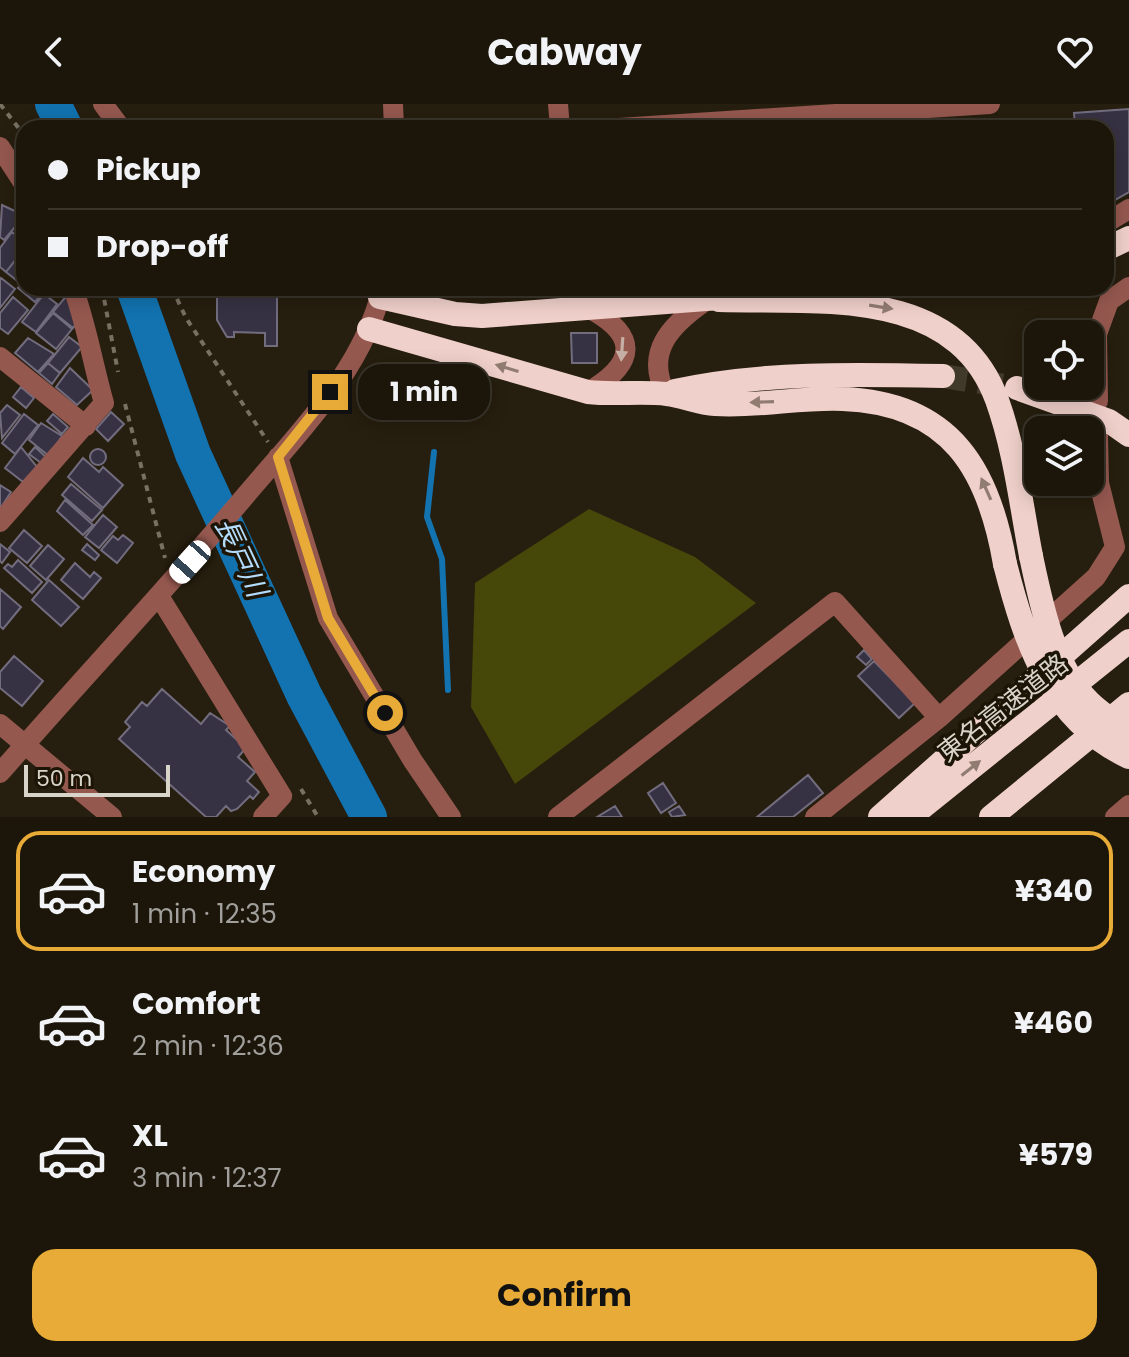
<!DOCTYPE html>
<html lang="en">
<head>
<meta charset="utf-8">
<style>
	body { margin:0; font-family:Poppins,"Noto Sans JP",sans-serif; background:#292318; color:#f1f3f6; height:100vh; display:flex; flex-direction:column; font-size:30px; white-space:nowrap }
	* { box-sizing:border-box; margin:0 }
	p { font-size:26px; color:#a09f9c }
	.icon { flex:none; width:44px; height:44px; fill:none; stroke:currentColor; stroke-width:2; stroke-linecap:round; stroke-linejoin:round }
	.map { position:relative; height:713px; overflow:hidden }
	.details { display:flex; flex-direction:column; background:#1c160a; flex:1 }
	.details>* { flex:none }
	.hud { position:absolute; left:16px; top:16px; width:1098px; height:176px; border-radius:24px; box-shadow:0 4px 20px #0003,0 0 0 2px #3a352b; display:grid; align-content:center; height:176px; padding:0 32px; background:#1c160a }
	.controls { position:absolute; left:1024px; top:216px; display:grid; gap:16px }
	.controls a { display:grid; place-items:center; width:80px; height:80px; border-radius:16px; background:#1c160a; box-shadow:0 4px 20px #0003,0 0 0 2px #3a352b; font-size:40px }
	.scale { position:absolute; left:24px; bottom:20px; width:146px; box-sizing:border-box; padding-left:8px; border:4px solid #d9d4ca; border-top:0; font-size:22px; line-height:28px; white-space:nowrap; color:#d9d4ca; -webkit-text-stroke:6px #1c1505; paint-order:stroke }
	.end { position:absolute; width:36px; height:36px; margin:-18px; border:10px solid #e8ab37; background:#111; box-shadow:0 0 0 4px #111 }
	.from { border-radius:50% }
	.bubble { position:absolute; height:56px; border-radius:24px; background:#1c160a; box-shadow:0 4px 20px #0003,0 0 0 2px #3a352b; font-size:26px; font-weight:700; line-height:56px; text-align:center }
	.car { position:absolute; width:24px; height:48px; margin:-24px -12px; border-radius:10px; box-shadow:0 0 6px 2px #0007; background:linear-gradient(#fff 24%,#345 0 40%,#fff 0 76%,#345 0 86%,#fff 0) }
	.hud b { display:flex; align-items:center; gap:28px; height:76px; font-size:30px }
	.hud b+b { border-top:2px solid #3a352b }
	.hud i { width:20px; height:20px; background:#f1f3f6 }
	ul { padding:14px 0 0; list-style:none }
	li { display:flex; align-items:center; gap:24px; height:120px; margin:0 16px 12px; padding:0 16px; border:4px solid transparent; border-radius:24px }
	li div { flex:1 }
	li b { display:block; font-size:30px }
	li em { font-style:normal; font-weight:700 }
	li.on { border-color:#e8ab37 }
	li>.icon { width:72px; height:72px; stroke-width:1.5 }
	.primary-button { display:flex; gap:16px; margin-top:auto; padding:16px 32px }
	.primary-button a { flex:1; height:92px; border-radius:24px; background:#e8ab37; color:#111; font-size:32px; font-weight:700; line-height:92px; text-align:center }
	header { display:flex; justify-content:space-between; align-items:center; height:104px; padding:0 32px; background:#1c160a; font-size:36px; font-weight:700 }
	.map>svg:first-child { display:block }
	.green { fill:#46480a }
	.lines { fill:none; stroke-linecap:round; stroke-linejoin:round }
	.stream { stroke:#1273b0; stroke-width:6 }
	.river { stroke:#1273b0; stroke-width:36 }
	.building { fill:#373243; stroke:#726c7f; stroke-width:2 }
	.highway-tunnel { stroke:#41392a; stroke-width:24; stroke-dasharray:24 12; stroke-linecap:butt }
	.path { stroke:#777163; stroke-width:4; stroke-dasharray:6 6; stroke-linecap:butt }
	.minor { stroke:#95584f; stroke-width:20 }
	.highway { stroke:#f0d0ca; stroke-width:24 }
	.highway-bridge { stroke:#f0d0ca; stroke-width:24 }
	.oneway { fill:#917c71 }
	.oneway2 { fill:#c5afa5 }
	.route { stroke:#e8ab37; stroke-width:10 }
	.labels { text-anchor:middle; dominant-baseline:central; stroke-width:7; stroke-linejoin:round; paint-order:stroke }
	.street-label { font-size:26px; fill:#d9d4ca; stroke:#1c1505 }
	.water-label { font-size:28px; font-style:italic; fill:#b3dbfb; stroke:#1c1505 }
</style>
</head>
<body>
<header><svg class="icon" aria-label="back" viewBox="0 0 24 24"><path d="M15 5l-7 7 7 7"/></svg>Cabway<svg class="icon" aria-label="heart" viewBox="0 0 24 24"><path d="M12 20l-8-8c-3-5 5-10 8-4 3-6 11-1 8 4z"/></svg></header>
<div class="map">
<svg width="1129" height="713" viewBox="0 0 1129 713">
	<rect width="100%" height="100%" fill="#261e0e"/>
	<path class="green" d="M 589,405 L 695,453 L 756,499 L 515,680 L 471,603 L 475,479 Z"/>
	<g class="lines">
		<path class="stream" d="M 434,348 L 427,413 L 442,455 L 448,586"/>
		<path class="river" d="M 53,0 L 65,24
			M 134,184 L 193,350 L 304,591 L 369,713"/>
	</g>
	<path class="building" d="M 1129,5 L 1129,88 L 1106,101 L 1106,24 L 1075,24 L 1074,9 Z
		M 2,101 L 19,109 L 17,112 L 21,116 L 4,136 L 0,133 Z
		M 12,128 L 24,138 L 24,145 L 6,168 L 0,163 L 0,144 Z
		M 24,145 L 24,174 L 20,179 L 6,168 Z
		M 1,174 L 15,185 L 0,204 L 0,176 Z
		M 24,177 L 24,184 L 47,184 L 35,198 L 18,184 Z
		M 217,184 L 277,184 L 277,242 L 265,242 L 265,229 L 234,228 L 234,233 L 227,233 L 217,216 Z
		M 44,190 L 57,200 L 36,228 L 22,218 Z
		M 68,190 L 78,218 L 73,224 L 53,208 Z
		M 13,193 L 28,206 L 8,230 L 0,224 L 0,209 Z
		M 53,209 L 72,225 L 56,245 L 36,229 Z
		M 571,229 L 597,229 L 597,259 L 572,259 Z
		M 69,233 L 82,243 L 60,269 L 48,259 Z
		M 28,234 L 54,250 L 38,268 L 15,249 Z
		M 48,259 L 60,269 L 52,280 L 39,269 Z
		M 70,264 L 93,286 L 77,301 L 56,283 Z
		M 21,283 L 34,294 L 26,304 L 13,293 Z
		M 7,301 L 20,311 L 2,334 L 0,309 Z
		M 111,308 L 124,320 L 108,337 L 96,325 Z
		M 24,310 L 38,321 L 15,350 L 2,339 Z
		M 53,310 L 68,323 L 62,330 L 47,317 Z
		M 41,319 L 62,332 L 49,352 L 29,336 Z
		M 21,343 L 37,363 L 23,378 L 5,364 Z
		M 35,343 L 46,353 L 41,359 L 29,350 Z
		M90 353a8 8 0 1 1 16 0a8 8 0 1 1-16 0Z
		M 83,354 L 99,368 L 103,363 L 123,381 L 103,404 L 68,373 Z
		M 71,380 L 102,406 L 92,417 L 62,391 Z
		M 0,381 L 11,388 L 0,405 Z
		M 65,396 L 93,421 L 83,431 L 57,407 Z
		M 103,411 L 117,423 L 99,444 L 85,433 Z
		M 24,426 L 42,442 L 27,459 L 9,444 Z
		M 123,431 L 133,439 L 117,459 L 101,446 L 113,432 L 118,436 Z
		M 0,440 L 10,448 L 2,459 L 0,457 Z
		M 87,440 L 99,451 L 95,456 L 82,446 Z
		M 48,441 L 64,455 L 46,476 L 30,462 Z
		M 18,456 L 42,478 L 32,489 L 4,464 L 8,460 L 12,463 Z
		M 75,459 L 90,473 L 94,468 L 101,474 L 83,495 L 61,476 Z
		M 49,476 L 79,503 L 61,522 L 32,496 Z
		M 0,485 L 21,503 L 3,525 L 0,522 Z
		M 864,546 L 872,555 L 866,561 L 857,553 Z
		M 14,552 L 43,577 L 22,602 L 0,584 L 0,568 Z
		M 874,557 L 915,599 L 899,614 L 858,572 Z
		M 162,585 L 201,620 L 210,609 L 230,622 L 226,626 L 246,644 L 238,653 L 255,668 L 247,677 L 259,688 L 253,695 L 250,692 L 237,705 L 231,707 L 226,702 L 216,713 L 206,713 L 119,635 L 130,623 L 125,618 L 142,598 L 147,602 Z
		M 808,671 L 823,689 L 793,713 L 757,713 Z
		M 663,679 L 676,699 L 661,709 L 648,689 Z
		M 615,702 L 622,713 L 597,713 Z
		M 679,702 L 685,711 L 672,713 L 669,708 Z"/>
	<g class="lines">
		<path class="highway-tunnel" d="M 943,272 L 1017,284"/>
		<path class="path" d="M 0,0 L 24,31
			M 102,184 L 118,268
			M 172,184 L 186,214 L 268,338
			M 125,300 L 165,454
			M 301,685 L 318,713"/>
		<path class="minor" d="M 103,0 L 121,24
			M 393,0 L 394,24
			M 558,0 L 560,24
			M 619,24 L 990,0
			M 0,43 L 24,80
			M 1106,119 L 1129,105
			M 0,253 L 86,322
			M 588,288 C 637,259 639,231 588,204
			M 666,290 C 644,248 671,221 704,198
			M 1098,297 L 1097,230 L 1109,197 L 1129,183
			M 278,353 L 328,514 L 413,657 L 451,713
			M 0,418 L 104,299 C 93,261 87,222 73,184
			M 159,492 L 282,692 L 263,713
			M 0,620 L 112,713
			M 0,669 C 81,576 166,486 246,391 C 298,329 364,265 382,184
			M 558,713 L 835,498 L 939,614
			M 815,713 L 939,614 L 1096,473 L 1115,443 L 1099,379 L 1098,332
			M 1115,713 L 1129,701"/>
		<path class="highway" d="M 1106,145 L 1129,134
			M 380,193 L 455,210 L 482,212 L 733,193
			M 719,196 C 817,199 955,181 997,296 C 1015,346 1021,400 1031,452
			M 369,225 L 588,288 C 615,291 641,287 667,290 C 683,292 699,299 715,300 C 757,303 801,293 843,295 C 951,299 989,366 1005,460
			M 1017,284 L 1109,317 L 1129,331
			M 675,287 C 762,268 855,270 943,272
			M 880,713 L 1129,492
			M 910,713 L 1129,537
			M 991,713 L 1129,600"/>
		<path class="highway-bridge" d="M 1031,452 C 1041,499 1053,562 1089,598 C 1100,609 1116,619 1129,629
			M 1005,460 C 1025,538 1051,617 1129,653"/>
	</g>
	<defs><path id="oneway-solid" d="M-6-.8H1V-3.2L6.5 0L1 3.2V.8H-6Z" transform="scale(2)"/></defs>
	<g class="oneway">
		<use href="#oneway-solid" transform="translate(881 203) rotate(9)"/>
		<use href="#oneway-solid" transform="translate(507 264) rotate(-163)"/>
		<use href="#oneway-solid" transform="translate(762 298) rotate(178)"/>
		<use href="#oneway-solid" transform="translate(986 385) rotate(-114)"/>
		<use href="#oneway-solid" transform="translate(971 664) rotate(-38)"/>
	</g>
	<use class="oneway2" href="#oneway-solid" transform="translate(622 245) rotate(94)"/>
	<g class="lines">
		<path class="route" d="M 330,288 L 278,353 L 328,514 L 385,609"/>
	</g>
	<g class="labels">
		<g class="street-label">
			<text transform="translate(1003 604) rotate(-38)">東名高速道路</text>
		</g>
		<g class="water-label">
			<text transform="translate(241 453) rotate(65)">長戸川</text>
		</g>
	</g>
</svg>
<div class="controls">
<a><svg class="icon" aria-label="locate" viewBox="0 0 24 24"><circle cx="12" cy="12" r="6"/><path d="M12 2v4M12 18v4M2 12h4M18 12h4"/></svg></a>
<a><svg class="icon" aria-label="layers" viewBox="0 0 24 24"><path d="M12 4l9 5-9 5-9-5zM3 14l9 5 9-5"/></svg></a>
</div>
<div class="scale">50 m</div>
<i class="end from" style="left:385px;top:609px"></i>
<i class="end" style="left:330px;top:288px"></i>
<div class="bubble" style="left:358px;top:260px;width:132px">1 min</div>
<i class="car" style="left:190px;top:458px;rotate:222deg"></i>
<div class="hud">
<b><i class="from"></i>Pickup</b>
<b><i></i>Drop-off</b>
</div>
</div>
<section class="details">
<ul>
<li class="on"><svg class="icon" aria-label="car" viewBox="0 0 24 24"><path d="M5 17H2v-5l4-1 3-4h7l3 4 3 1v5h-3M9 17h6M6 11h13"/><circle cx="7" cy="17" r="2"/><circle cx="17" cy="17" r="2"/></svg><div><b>Economy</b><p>1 min · 12:35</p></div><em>¥340</em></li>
<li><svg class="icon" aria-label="car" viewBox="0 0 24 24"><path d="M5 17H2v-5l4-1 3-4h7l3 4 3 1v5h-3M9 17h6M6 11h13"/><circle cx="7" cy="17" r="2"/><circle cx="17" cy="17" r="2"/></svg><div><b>Comfort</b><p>2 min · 12:36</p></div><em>¥460</em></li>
<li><svg class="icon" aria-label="car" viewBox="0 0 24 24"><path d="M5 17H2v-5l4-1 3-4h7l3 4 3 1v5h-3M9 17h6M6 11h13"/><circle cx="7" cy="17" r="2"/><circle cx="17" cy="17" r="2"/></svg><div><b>XL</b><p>3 min · 12:37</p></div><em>¥579</em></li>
</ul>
<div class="primary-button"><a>Confirm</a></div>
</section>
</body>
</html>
